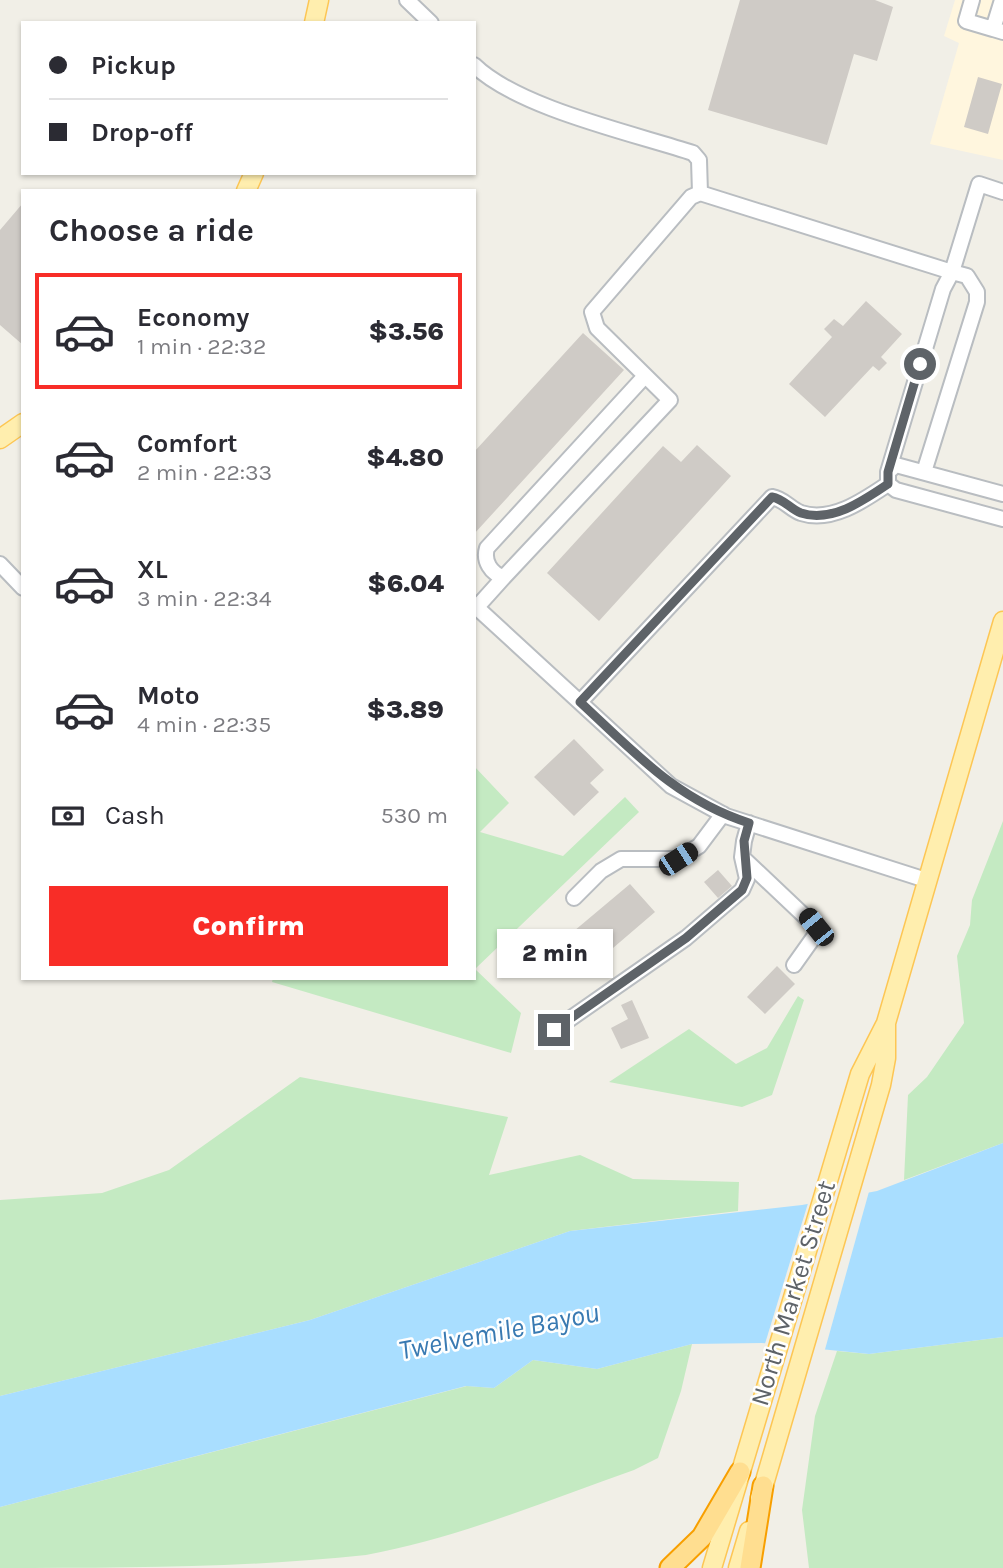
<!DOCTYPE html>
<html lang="en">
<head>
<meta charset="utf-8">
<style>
	body { margin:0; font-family:Karla,sans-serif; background:#f2f2f3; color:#2b2b33; height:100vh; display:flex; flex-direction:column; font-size:26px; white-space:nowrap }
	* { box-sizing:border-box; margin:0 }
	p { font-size:23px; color:#7c7c81 }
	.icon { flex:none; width:38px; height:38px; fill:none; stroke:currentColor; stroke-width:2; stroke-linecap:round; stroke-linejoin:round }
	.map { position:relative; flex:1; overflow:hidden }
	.drawer { position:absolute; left:21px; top:189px; width:455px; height:791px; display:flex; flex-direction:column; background:#fff; border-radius:0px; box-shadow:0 2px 5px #0004 }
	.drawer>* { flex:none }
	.banner { position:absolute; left:21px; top:21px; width:455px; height:154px; border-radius:0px; box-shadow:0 2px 5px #0004; display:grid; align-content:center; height:154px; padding:0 28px; background:#fff }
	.end { position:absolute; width:32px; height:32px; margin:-16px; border:9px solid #5e6368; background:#fff; box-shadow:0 0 0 4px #fff }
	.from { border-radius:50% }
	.bubble { position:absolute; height:49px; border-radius:0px; background:#fff; box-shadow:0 2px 5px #0004; font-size:23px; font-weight:800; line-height:49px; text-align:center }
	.car { position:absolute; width:21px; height:42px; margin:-21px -10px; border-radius:9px; box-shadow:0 0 5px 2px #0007; background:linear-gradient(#222 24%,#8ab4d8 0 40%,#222 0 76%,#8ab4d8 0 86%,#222 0) }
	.banner b { display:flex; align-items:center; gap:24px; height:66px; font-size:26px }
	.banner b+b { border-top:2px solid #e1e1e2 }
	.banner i { width:18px; height:18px; background:#2b2b33 }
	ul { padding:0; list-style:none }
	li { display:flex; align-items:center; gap:21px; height:116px; margin:0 14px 10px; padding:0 14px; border:4px solid transparent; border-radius:0px }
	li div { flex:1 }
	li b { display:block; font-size:26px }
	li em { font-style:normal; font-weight:800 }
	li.on { border-color:#f82d27 }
	li>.icon { width:63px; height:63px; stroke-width:1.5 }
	h2 { padding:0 28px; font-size:32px; line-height:84px }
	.pay { display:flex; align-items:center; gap:18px; height:77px; padding:0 28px; font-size:26px }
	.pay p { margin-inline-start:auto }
	.action { display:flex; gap:14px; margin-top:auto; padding:14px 28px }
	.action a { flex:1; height:80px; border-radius:0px; background:#f82d27; color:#fff; font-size:28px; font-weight:800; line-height:80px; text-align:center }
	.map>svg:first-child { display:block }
	.commercial { fill:#fff6de }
	.green { fill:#c4eac2 }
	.water { fill:#a9deff }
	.pier { fill:#f1efe7 }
	.building { fill:#cfcbc6 }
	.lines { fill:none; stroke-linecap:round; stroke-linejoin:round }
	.minor-casing { stroke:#b9bdc1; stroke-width:18 }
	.major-casing { stroke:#fdc654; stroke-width:21 }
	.highway-casing { stroke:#f89f00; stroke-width:23 }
	.minor { stroke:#fff; stroke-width:14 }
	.major { stroke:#ffeeae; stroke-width:18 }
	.highway { stroke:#ffde90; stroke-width:19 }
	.route { stroke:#5e6368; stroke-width:9 }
	.labels { text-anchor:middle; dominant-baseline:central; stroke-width:5; stroke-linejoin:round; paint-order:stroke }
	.street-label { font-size:26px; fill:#5e6368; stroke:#fff }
	.water-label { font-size:28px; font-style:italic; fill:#397ab2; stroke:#fff }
</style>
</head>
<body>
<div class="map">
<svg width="1003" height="1568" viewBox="0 0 1003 1568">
	<rect width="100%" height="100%" fill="#f1efe7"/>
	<path class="commercial" d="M 955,0 L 1003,0 L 1003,160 L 930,144 L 959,43 L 944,36 Z"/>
	<path class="green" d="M 474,766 L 509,803 L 480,832 L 563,856 L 625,797 L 639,812 L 475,969 L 521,1013 L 511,1053 L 272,982 L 273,978 L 474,978 Z
		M 1003,821 L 1003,1143 L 904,1180 L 908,1095 L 927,1077 L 964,1023 L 957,956 L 970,925 L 972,900 Z
		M 798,996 L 804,1000 L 772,1095 L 742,1107 L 609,1082 L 689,1029 L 736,1064 L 767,1048 Z
		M 300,1077 L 508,1117 L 489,1175 L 580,1155 L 633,1179 L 739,1182 L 738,1211 L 570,1231 L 310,1320 L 0,1396 L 0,1200 L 102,1193 L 169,1170 Z
		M 1003,1337 L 1003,1568 L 809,1568 L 802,1510 L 815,1416 L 837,1351 L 869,1354 Z
		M 692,1344 L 681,1391 L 658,1458 L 634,1470 C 546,1501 458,1538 366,1555 C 246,1568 121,1568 0,1568 L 0,1507 L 467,1386 L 494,1388 L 533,1360 L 597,1369 Z"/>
	<path class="water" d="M 1003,1143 L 1003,1337 L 869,1354 L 762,1343 L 692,1344 L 597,1369 L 533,1360 L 494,1388 L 466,1386 L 0,1507 L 0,1396 L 310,1320 L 570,1231 L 802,1205 L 877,1191 Z"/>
	<path class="pier" d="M 870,1188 L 824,1353 L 764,1347 L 809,1200 Z"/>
	<path class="building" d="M 740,0 L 875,0 L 893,7 L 877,61 L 854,54 L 827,145 L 708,110 Z
		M 978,77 L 1002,84 L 988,134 L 964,127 Z
		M 23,203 L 23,345 L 0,325 L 0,230 Z
		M 866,301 L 902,334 L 881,357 L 887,363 L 879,371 L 873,366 L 825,417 L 789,384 L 832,337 L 824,329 L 834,319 L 843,326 Z
		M 583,333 L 624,370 L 474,534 L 474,452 Z
		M 697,445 L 731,476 L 599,621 L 547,573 L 663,446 L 681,462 Z
		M 574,739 L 604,770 L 590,783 L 599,792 L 574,816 L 534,777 Z
		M 718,870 L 732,886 L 718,898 L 704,882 Z
		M 630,884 L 655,912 L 599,960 L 574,931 Z
		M 777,966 L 795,984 L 765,1014 L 747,997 Z
		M 632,1000 L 649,1038 L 621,1049 L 611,1028 L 628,1019 L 621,1005 Z"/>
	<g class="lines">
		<g class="minor-casing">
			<path id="minor" d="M 407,0 L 431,23
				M 972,0 L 966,21 L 993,29
				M 1002,0 L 993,29 L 1003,32
				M 474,65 C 518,108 632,133 693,153 L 699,160 L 700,193
				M 644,377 L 487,548 C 483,561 491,574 504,577 L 670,400 L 597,328 L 592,312 L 691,197 L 700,193 L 952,272 L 979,184 L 1003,192
				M 888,472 L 943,289 L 952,272 L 967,276 L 977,292 L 977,302 L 924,472
				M 1003,494 L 896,465 L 888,472 L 888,484 L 896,490 L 1003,519
				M 0,564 L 23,588
				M 474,605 L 671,786 L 726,816 L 926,880
				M 477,607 L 504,577
				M 580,702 L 772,497 C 784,499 790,509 801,513 C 831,523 863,501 888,484
				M 742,857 L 816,927 L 816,934 L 794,965
				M 574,898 L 601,871 L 621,859 L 678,859 L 699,846 L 723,814
				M 554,1030 L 686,938 L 742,890 L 747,879 L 742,857 L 744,841 L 749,823"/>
		</g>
		<g class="major-casing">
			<path id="major" d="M 314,23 L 319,0
				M 246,191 L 254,173
				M 0,439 L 23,423
				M 760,1498 L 881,1085 L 886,1058 L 886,1023 L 1003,621
				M 712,1568 L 860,1074 L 885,1025
				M 738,1568 L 749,1531"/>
		</g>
		<g class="highway-casing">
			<path id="highway" d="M 670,1568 L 702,1537 L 740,1472
				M 750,1568 L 763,1486"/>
		</g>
		<use href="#minor" class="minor"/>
		<use href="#major" class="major"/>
		<use href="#highway" class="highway"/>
	</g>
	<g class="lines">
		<path class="route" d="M 554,1030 L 686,938 L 742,890 L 747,878 L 744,841 L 749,823 C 677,800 634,752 580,702 L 772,497 C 784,499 790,509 801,513 C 831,523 863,501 888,484 L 888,472 L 920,364"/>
	</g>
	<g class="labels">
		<g class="street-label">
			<text transform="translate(793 1293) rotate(-73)">North Market Street</text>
		</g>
		<g class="water-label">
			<text transform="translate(499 1331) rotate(-11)">Twelvemile Bayou</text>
		</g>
	</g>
</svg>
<i class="end from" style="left:920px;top:364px"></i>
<i class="end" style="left:554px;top:1030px"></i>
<div class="bubble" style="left:497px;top:929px;width:116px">2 min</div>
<i class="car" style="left:678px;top:859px;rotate:57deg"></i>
<i class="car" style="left:816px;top:927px;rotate:321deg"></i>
<div class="banner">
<b><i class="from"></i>Pickup</b>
<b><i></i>Drop-off</b>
</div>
<section class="drawer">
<h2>Choose a ride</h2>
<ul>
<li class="on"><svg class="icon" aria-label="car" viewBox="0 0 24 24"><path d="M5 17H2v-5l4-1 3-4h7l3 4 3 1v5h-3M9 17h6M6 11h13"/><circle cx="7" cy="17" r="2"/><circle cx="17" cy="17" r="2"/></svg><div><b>Economy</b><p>1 min · 22:32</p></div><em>$3.56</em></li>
<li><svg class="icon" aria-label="car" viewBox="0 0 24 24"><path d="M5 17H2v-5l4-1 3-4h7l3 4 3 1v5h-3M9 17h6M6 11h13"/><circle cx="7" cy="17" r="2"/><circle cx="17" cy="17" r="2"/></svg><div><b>Comfort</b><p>2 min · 22:33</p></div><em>$4.80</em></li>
<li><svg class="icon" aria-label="car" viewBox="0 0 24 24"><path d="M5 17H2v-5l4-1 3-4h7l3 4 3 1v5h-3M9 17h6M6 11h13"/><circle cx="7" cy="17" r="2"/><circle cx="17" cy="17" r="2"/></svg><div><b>XL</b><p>3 min · 22:34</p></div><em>$6.04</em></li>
<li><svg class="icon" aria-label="car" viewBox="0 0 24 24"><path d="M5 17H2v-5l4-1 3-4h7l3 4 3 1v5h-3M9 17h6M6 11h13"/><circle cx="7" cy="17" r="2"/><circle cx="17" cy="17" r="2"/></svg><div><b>Moto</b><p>4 min · 22:35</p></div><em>$3.89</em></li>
</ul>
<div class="pay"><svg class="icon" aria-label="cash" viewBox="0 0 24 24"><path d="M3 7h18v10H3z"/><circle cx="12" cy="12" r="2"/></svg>Cash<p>530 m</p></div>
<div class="action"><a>Confirm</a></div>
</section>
</div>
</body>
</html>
